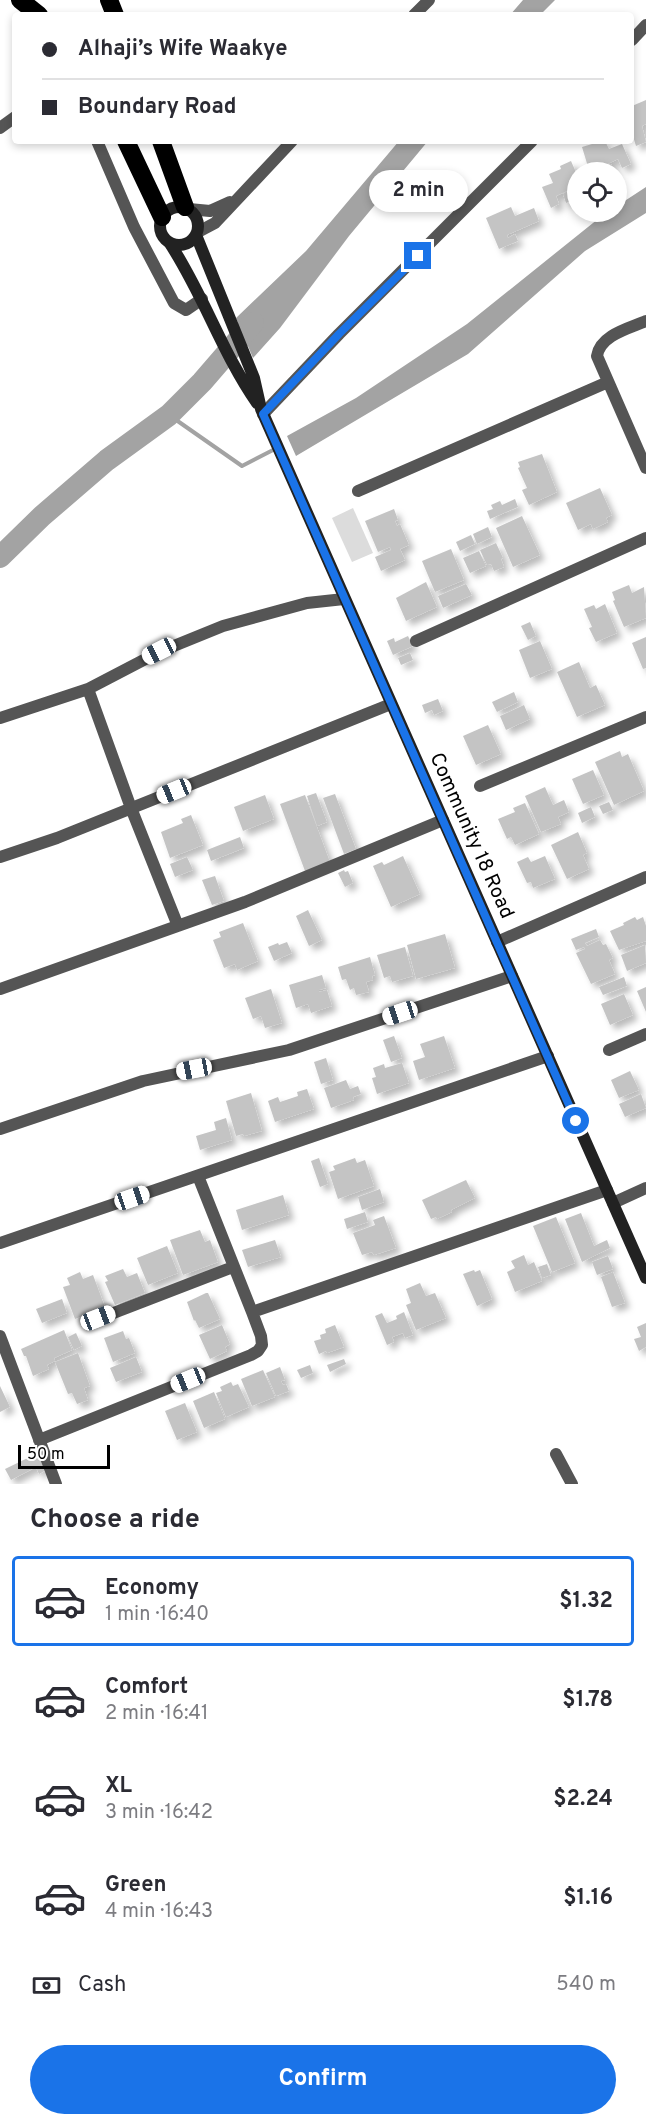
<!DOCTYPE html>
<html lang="en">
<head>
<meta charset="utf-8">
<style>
	body { margin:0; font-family:Overpass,sans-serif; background:#f7f7f7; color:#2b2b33; height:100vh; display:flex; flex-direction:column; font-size:22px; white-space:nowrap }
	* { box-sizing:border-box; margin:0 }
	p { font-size:20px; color:#7c7c81 }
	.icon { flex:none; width:33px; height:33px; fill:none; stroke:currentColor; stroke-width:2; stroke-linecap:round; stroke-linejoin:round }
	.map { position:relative; height:1484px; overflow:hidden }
	.drawer { display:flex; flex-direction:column; background:#fff; flex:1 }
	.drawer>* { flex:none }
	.top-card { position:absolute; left:12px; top:12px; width:622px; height:132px; border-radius:6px; box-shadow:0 3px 9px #0003; display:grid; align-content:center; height:132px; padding:0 30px; background:#fff }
	.buttons { position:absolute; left:567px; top:162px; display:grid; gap:12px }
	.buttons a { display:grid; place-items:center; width:60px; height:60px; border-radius:50%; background:#fff; box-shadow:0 3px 9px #0003; font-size:30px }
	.scale { position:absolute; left:18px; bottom:15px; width:92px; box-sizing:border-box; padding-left:6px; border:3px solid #000; border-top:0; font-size:16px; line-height:21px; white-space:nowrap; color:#000; -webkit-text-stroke:4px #fff; paint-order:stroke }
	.end { position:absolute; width:27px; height:27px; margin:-14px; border:8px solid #1a73e8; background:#fff; box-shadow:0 0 0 3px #fff }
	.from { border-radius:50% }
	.bubble { position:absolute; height:42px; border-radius:21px; background:#fff; box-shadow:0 3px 9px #0003; font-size:20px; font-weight:700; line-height:42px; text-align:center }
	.car { position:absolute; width:18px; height:36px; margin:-18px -9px; border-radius:8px; box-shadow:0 0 4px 2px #0007; background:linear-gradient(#fff 24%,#345 0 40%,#fff 0 76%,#345 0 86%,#fff 0) }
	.top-card b { display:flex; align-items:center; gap:21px; height:57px; font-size:22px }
	.top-card b+b { border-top:2px solid #e1e1e2 }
	.top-card i { width:15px; height:15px; background:#2b2b33 }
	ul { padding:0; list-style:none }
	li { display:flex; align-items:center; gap:18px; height:90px; margin:0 12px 9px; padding:0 18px; border:3px solid transparent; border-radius:6px }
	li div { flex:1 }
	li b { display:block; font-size:22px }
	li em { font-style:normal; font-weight:700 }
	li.current { border-color:#1a73e8 }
	li>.icon { width:54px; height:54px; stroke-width:1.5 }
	h2 { padding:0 30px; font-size:27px; line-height:72px }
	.pay { display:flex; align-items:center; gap:15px; height:66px; padding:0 30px; font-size:22px }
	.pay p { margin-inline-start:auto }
	.button { display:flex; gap:12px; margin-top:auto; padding:12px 30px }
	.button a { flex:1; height:69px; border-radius:36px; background:#1a73e8; color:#fff; font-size:24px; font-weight:700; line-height:69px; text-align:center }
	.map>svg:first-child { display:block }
	.green { fill:#dcdcdc }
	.water { fill:#a3a3a3 }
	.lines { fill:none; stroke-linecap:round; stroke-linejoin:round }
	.stream { stroke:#a3a3a3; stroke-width:4 }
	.river { stroke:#a3a3a3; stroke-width:22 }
	.building { fill:#c4c4c4; filter:url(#shadow) }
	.minor { stroke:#555; stroke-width:12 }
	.secondary { stroke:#222; stroke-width:12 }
	.motorway { stroke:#000; stroke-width:18 }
	.route { stroke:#1a73e8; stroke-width:8 }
	.labels { text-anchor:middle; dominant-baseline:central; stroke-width:5; stroke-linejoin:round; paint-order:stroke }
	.street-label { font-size:20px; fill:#000; stroke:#fff }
</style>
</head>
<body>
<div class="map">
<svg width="646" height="1484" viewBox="0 0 646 1484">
	<defs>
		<filter id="shadow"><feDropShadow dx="5" dy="5" stdDeviation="3" flood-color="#0004"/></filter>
	</defs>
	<rect width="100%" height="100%" fill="#fff"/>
	<path class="green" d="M 353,508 L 373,553 L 352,562 L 332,518 Z"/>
	<path class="water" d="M 523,0 L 555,0 L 540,15 L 510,15 Z
		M 399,141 L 428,141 L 349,236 L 280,328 L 253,358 L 236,318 L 306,251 Z
		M 646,187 L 646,213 L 585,251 L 468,354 L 296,456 L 287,436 L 356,398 L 467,324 L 598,219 L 609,212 L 616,212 L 617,206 Z"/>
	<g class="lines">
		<path class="stream" d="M 169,415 L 242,466 L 273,450"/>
		<path class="river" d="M 0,557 L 42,516 L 107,460 L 169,415 L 202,382 L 253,323"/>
	</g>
	<path class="building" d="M 646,100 L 646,124 L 642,126 L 646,142 L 636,146 L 632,133 L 632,106 Z
		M 602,141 L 605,141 L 609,149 L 622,144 L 631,164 L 622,168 L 618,159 L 603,166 L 603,167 L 611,164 L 615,172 L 593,172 L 591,169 L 589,170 L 582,147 Z
		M 571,161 L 578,177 L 578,198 L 566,203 L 563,194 L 569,190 L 556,196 L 559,204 L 551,208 L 542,187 L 553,183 L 549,174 L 561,169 L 560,166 Z
		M 511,207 L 515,216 L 534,208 L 539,221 L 507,235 L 508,238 L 515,234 L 518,241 L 499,249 L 486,218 Z
		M 542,454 L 557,492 L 529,505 L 522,490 L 527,488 L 518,468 L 520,467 L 518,462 Z
		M 600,488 L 612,515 L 606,518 L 608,522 L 593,529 L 591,524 L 578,530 L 566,503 Z
		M 515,499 L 518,507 L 490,519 L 487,511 L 493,509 L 491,505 L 500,501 L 502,505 Z
		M 394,509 L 398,520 L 395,521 L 397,526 L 400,524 L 409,545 L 400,549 L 405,560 L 381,571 L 375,557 L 391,550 L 390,547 L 378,552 L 365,521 Z
		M 522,516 L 540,555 L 513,567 L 496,528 Z
		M 488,527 L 492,537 L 477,544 L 473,534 Z
		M 471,535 L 475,544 L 460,551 L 456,542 Z
		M 496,543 L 503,558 L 501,559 L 504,567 L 494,571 L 491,564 L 487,565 L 480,550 Z
		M 451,549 L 464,580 L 435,592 L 422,561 Z
		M 479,551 L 486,566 L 470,573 L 463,558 Z
		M 426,582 L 437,607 L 406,621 L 396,598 Z
		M 466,584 L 472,595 L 443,608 L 438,596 Z
		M 629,585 L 632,593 L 644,587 L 646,618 L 624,627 L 613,601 L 615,600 L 612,592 Z
		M 605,604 L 617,633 L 596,642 L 589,628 L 592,627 L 584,609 L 594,605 L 596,609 Z
		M 530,622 L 536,636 L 528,640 L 521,626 Z
		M 408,636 L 413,646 L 393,655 L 387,641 L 394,638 L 395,642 Z
		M 646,637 L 646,668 L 643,669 L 632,643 Z
		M 540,641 L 552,669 L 530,678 L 519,650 Z
		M 410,653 L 413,660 L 401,665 L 398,658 Z
		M 579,662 L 590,688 L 596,685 L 605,705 L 577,717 L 557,672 Z
		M 514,692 L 518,702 L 497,712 L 492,702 Z
		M 438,699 L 443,711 L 434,715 L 432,710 L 425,713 L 422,705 Z
		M 524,705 L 530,719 L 506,730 L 500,716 Z
		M 488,725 L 501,754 L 476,765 L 463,736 Z
		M 620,751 L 622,757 L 628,754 L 644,791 L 614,805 L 595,762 Z
		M 593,770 L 604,795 L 583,804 L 572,779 Z
		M 545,787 L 553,805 L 564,800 L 569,812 L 558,817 L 561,824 L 541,832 L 525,796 Z
		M 316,793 L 327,822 L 317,826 L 307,796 Z
		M 335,794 L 356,849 L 344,854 L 323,798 Z
		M 265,795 L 274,819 L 243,831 L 234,807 Z
		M 305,795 L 330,862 L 305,871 L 280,804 Z
		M 609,802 L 613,810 L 603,814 L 599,806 Z
		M 525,803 L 539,834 L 515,845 L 511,837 L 507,839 L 498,819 L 515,812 L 513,808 Z
		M 591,807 L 595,817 L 582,823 L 578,813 Z
		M 191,815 L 203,845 L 170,858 L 161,832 L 183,823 L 181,819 Z
		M 578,832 L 587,853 L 583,855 L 589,869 L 567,879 L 551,845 Z
		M 240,837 L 244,848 L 211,861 L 207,850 Z
		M 403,856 L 420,894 L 391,907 L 373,866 L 382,862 L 384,865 Z
		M 545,856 L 555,879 L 533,888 L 531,882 L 527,883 L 517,862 L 528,857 L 531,862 Z
		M 187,857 L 193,870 L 175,877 L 170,864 Z
		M 344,870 L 345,872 L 348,871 L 353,883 L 345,887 L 338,873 Z
		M 215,876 L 224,901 L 212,905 L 202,880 Z
		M 308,910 L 322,940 L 309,946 L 296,916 Z
		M 635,917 L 637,920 L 643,917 L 646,926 L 646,941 L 619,950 L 610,931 L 624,925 L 623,923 Z
		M 243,923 L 258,961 L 237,970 L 235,964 L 224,968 L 213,940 L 221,937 L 219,932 Z
		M 596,929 L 599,937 L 585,943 L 587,946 L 600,940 L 603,945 L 606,944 L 613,958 L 609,960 L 615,974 L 591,984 L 576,953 L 585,949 L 584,947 L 576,950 L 571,939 Z
		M 445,934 L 455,968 L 416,979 L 407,945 Z
		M 287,942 L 292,953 L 274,961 L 268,947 L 278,943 L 279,945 Z
		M 645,945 L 646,963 L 627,971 L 621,955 Z
		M 405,947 L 413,976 L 392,982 L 390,976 L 384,978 L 377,955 Z
		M 370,957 L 375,975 L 372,976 L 373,980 L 366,982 L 369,992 L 356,995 L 354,988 L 350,990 L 346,979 L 342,980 L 338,967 Z
		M 322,975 L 326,988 L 319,990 L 319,992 L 327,990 L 332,1006 L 311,1013 L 308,1004 L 296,1008 L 289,985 Z
		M 624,977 L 627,986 L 603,995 L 599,987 Z
		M 646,987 L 646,1012 L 637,991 Z
		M 271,989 L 282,1023 L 265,1028 L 261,1016 L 253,1019 L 245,998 Z
		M 624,994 L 633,1015 L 610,1025 L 601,1004 Z
		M 394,1036 L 402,1058 L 391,1062 L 383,1040 Z
		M 444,1036 L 455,1068 L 419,1080 L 413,1061 L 425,1057 L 420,1044 Z
		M 326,1058 L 333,1080 L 321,1084 L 314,1062 Z
		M 402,1063 L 409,1083 L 377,1094 L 372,1078 L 376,1077 L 373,1068 L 384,1064 L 385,1068 Z
		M 630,1071 L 639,1090 L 619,1098 L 611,1080 Z
		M 346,1080 L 350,1089 L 358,1086 L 361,1094 L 353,1097 L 354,1100 L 331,1108 L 324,1088 Z
		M 307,1089 L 314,1109 L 275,1122 L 268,1101 L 278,1097 L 280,1102 L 298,1096 L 297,1092 Z
		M 251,1093 L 262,1131 L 244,1136 L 243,1134 L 236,1136 L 226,1101 Z
		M 641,1094 L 646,1108 L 625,1117 L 619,1104 Z
		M 226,1118 L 232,1140 L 200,1150 L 196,1136 L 216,1130 L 214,1122 Z
		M 319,1158 L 328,1184 L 320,1187 L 311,1161 Z
		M 355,1158 L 357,1163 L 365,1160 L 374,1186 L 338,1199 L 329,1172 L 335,1170 L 333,1166 Z
		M 466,1180 L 475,1198 L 451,1210 L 452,1212 L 437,1219 L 436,1217 L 431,1219 L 422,1200 Z
		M 380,1189 L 384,1202 L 362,1210 L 358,1197 Z
		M 283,1195 L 289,1215 L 242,1230 L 236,1210 Z
		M 365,1212 L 368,1222 L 347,1229 L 344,1219 Z
		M 581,1213 L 594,1246 L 607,1240 L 610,1248 L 582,1262 L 565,1219 Z
		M 384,1216 L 396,1248 L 374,1255 L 372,1252 L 362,1255 L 353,1233 L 375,1225 L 373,1220 Z
		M 556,1217 L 575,1263 L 552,1272 L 533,1226 Z
		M 200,1230 L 205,1242 L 210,1240 L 218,1262 L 183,1275 L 170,1240 Z
		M 275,1240 L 281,1257 L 248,1267 L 242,1250 Z
		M 167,1246 L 178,1273 L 148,1285 L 137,1258 Z
		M 524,1255 L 528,1265 L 534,1262 L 542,1281 L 515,1292 L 507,1272 L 515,1268 L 511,1261 Z
		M 608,1256 L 613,1269 L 597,1275 L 592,1262 Z
		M 547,1264 L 551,1275 L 542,1278 L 538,1267 Z
		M 123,1269 L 127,1277 L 137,1273 L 145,1293 L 115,1305 L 105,1282 L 108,1281 L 105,1276 Z
		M 474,1270 L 475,1272 L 480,1270 L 492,1299 L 477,1306 L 463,1274 Z
		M 80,1272 L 83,1279 L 93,1275 L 105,1307 L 75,1319 L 63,1287 L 70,1285 L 67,1278 Z
		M 613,1272 L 625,1303 L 612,1307 L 601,1277 Z
		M 420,1283 L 426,1296 L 435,1293 L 446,1318 L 416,1330 L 406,1305 L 411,1303 L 406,1289 Z
		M 206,1293 L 208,1293 L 220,1319 L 199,1328 L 195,1320 L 194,1321 L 187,1302 Z
		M 62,1299 L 67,1313 L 42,1323 L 36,1309 Z
		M 404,1312 L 413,1335 L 405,1338 L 403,1333 L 392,1337 L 394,1342 L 387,1345 L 375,1316 L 382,1313 L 387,1323 L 397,1319 L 396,1316 Z
		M 646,1323 L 646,1347 L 639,1351 L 634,1339 L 641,1337 L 637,1327 Z
		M 222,1325 L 230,1344 L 225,1347 L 227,1351 L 210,1359 L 199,1335 Z
		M 335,1325 L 344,1347 L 327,1353 L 326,1351 L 319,1354 L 314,1341 L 321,1339 L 320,1335 L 326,1333 L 325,1329 Z
		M 64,1330 L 72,1350 L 54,1358 L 55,1361 L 47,1365 L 49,1369 L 33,1376 L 26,1356 L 24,1356 L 21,1349 Z
		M 123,1331 L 126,1339 L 129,1338 L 135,1353 L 113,1362 L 104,1338 Z
		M 76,1333 L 82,1346 L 74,1350 L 68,1337 Z
		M 78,1353 L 90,1386 L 84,1388 L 88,1400 L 77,1404 L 72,1393 L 68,1394 L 55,1362 Z
		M 136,1357 L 142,1372 L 116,1382 L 110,1368 Z
		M 344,1359 L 346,1364 L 330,1372 L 327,1365 Z
		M 310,1365 L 313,1373 L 301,1378 L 297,1370 Z
		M 280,1367 L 285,1380 L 281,1381 L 283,1385 L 286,1384 L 289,1391 L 276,1396 L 266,1373 Z
		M 263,1370 L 275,1397 L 252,1406 L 241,1379 Z
		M 231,1382 L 233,1386 L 238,1384 L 249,1407 L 226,1417 L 216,1393 L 222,1391 L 220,1387 Z
		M 0,1386 L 10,1407 L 0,1412 Z
		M 214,1392 L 225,1419 L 204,1428 L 193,1401 Z
		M 185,1403 L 197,1432 L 177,1440 L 165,1411 Z
		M 38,1453 L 46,1470 L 39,1474 L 36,1467 L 11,1480 L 5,1469 Z"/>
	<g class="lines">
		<path class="minor" d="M 414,15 L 429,0
			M 632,40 L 646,25
			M 0,128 L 15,117
			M 97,141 L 134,227 L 174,303 L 186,310 L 202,299
			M 189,209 L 210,211 L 230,202
			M 198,232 L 215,223 L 292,141
			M 646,321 C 630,328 600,335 597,356 L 646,468
			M 263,414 L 339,334 L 532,141
			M 358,491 L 608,382
			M 416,641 L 646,538
			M 88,689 L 131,808 L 178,926
			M 0,718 L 88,689 L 159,652 L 223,626 L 307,603 L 344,599
			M 480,786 L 646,717
			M 0,857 L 57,838 L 391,704
			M 497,942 L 646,877
			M 0,989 L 245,902 L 443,820
			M 609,1050 L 646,1034
			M 0,1129 L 143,1081 L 289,1050 L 512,976
			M 613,1203 L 646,1188
			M 0,1243 L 548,1056
			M 252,1312 L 607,1190
			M 98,1319 L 233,1267
			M 0,1336 L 56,1484
			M 39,1440 L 251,1355 L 258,1351 L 262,1345 L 261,1336 L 252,1312 L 198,1176
			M 556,1454 L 572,1484"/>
		<path class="secondary" d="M160 226a19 19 0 1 1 38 0a19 19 0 1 1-38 0Z
			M 196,235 L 254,378 L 261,409 L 646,1278
			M 169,242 C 203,293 222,353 257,403"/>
		<path class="motorway" d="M 20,0 L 39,15
			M 109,0 L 115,15
			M 126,141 L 162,217
			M 161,141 L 185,207"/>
	</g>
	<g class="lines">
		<path class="route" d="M 418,256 L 339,334 L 263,414 L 576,1121"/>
	</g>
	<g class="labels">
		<g class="street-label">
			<text transform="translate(471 836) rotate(66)">Community 18 Road</text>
		</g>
	</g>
</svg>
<div class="buttons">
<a><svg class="icon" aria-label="locate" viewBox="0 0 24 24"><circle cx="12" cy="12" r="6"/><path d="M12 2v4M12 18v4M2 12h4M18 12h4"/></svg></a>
</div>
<div class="scale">50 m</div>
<i class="end from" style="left:576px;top:1121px"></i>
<i class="end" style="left:418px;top:256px"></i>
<div class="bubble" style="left:369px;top:170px;width:99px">2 min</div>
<i class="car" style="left:159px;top:651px;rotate:243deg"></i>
<i class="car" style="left:174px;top:791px;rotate:248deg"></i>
<i class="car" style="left:400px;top:1013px;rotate:252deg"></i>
<i class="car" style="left:194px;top:1069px;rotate:259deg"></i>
<i class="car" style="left:132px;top:1198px;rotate:71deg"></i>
<i class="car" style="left:98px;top:1318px;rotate:69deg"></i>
<i class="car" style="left:188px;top:1380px;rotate:248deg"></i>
<div class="top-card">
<b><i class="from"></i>Alhaji’s Wife Waakye</b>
<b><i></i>Boundary Road</b>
</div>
</div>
<section class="drawer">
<h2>Choose a ride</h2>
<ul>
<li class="current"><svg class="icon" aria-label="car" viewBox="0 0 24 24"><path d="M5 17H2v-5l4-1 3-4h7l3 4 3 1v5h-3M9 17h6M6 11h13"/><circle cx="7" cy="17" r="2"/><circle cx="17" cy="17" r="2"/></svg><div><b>Economy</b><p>1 min · 16:40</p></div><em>$1.32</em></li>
<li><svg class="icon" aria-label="car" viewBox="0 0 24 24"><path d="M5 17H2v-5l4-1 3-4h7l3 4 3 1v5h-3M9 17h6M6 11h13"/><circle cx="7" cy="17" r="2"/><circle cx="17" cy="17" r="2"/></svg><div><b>Comfort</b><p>2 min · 16:41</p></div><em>$1.78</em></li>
<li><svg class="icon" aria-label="car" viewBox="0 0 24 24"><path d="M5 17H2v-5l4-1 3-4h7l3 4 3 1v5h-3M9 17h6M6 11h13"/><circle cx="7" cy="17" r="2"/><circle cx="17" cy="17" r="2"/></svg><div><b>XL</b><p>3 min · 16:42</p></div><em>$2.24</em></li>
<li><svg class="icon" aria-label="car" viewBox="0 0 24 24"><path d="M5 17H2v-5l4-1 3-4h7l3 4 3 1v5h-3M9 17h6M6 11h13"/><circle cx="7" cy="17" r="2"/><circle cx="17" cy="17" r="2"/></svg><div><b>Green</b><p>4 min · 16:43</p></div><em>$1.16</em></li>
</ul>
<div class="pay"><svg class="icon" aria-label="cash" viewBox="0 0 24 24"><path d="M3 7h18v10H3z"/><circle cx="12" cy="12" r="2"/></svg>Cash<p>540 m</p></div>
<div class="button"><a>Confirm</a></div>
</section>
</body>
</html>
